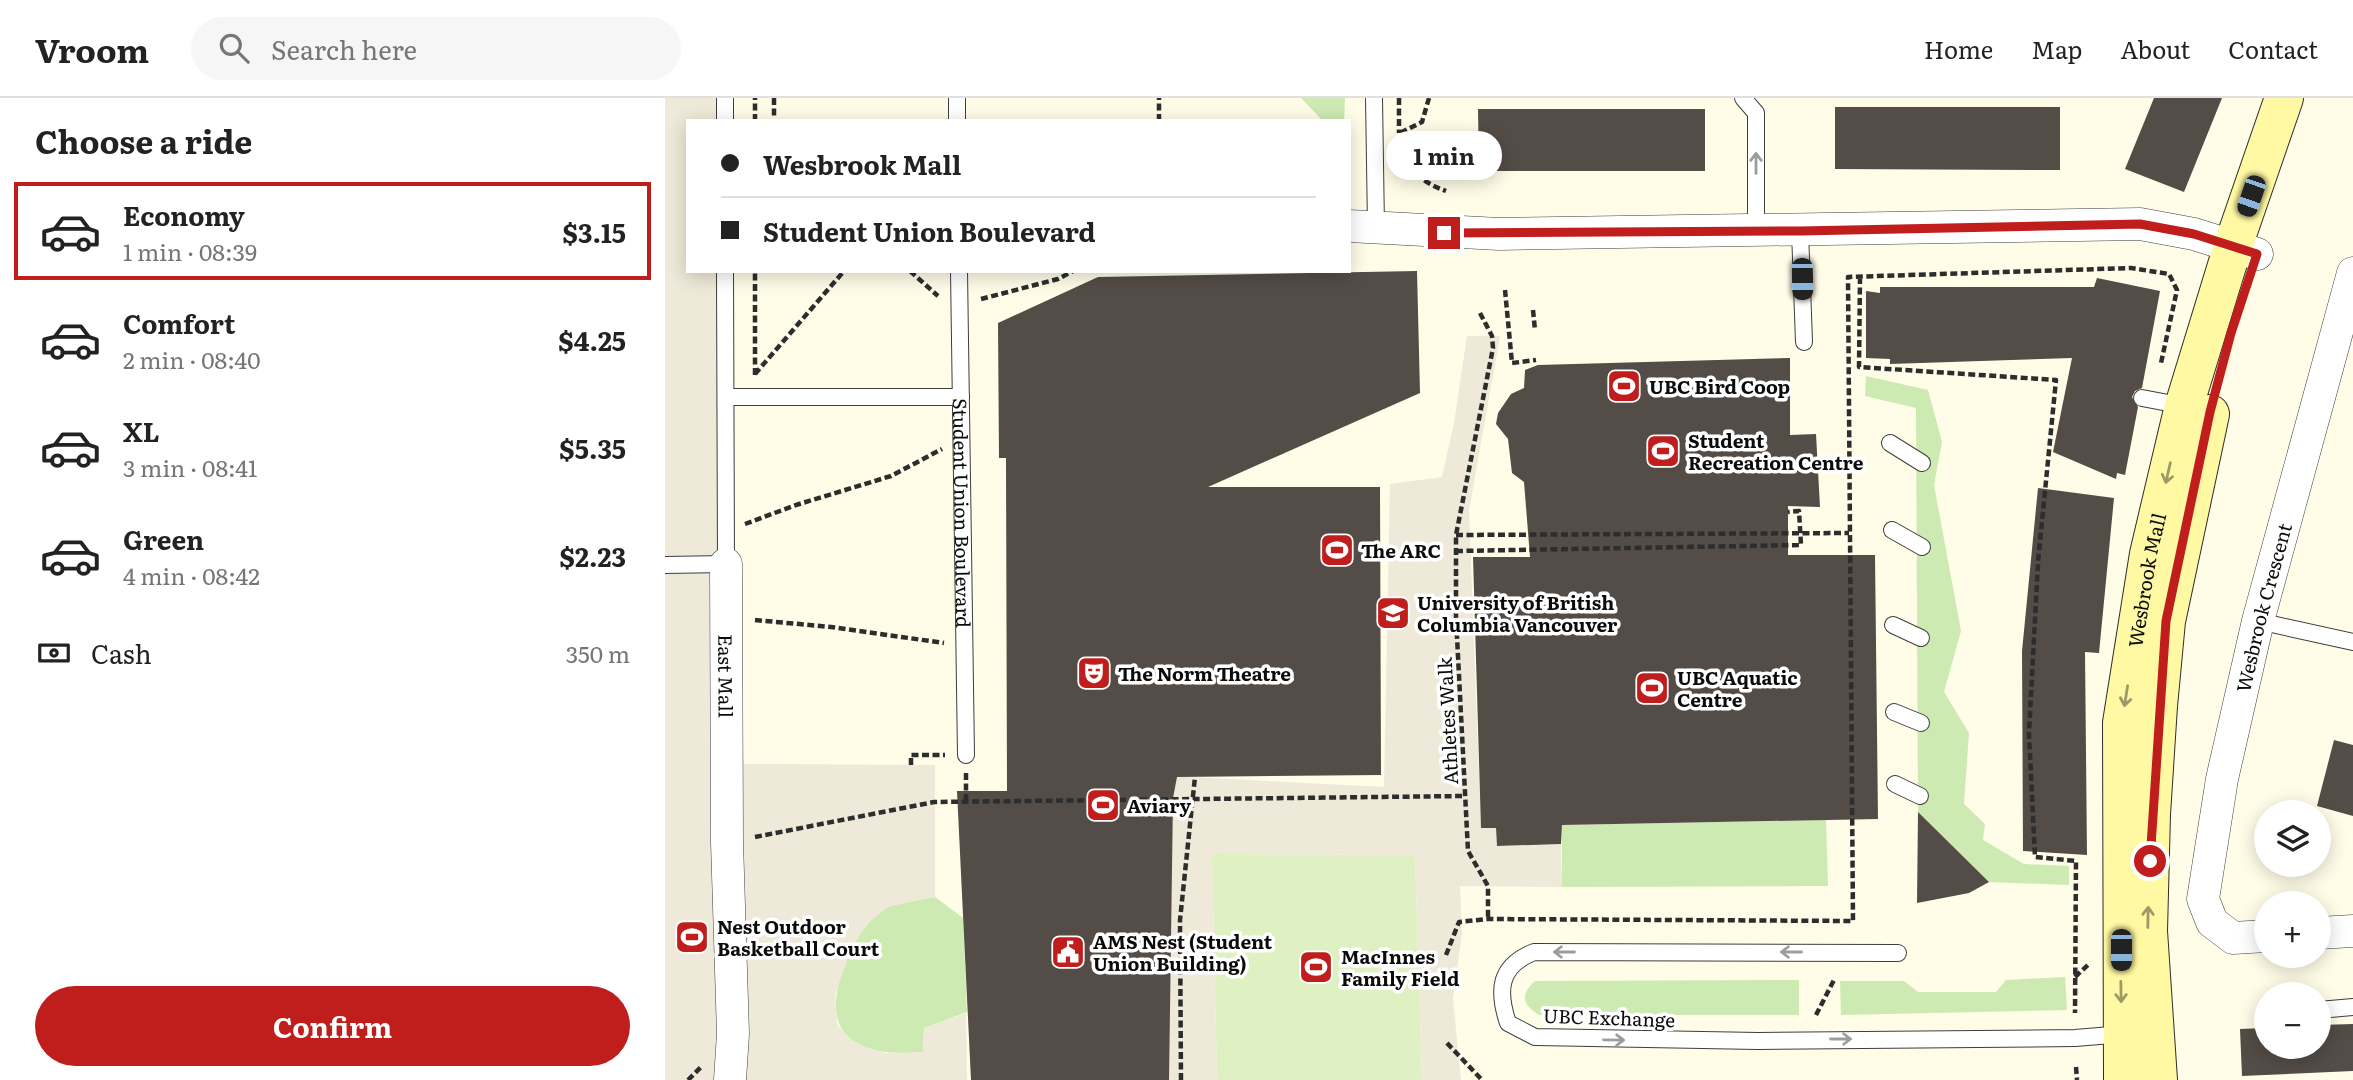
<!DOCTYPE html>
<html lang="en">
<head>
<meta charset="utf-8">
<style>
	body { margin:0; font-family:Literata,serif; background:#f6f6f6; color:#222; height:100vh; display:flex; flex-direction:column; font-size:26px; white-space:nowrap }
	* { box-sizing:border-box; margin:0 }
	p { font-size:23px; color:#767676 }
	.icon { flex:none; width:38px; height:38px; fill:none; stroke:currentColor; stroke-width:2; stroke-linecap:round; stroke-linejoin:round }
	.map { position:relative; flex:1; overflow:hidden }
	.sheet { display:flex; flex-direction:column; background:#fff; width:665px }
	.sheet>* { flex:none }
	.top-card { position:absolute; left:21px; top:21px; width:665px; height:154px; border-radius:0px; box-shadow:0 4px 18px #0003; display:grid; align-content:center; height:154px; padding:0 35px; background:#fff }
	.fabs { position:absolute; left:1589px; top:702px; display:grid; gap:14px }
	.fabs a { display:grid; place-items:center; width:77px; height:77px; border-radius:50%; background:#fff; box-shadow:0 4px 18px #0003; font-size:35px }
	.end { position:absolute; width:32px; height:32px; margin:-16px; border:9px solid #c01d1d; background:#fff; box-shadow:0 0 0 4px #fff }
	.from { border-radius:50% }
	.bubble { position:absolute; height:49px; border-radius:24px; background:#fff; box-shadow:0 4px 18px #0003; font-size:23px; font-weight:700; line-height:49px; text-align:center }
	.car { position:absolute; width:21px; height:42px; margin:-21px -10px; border-radius:9px; box-shadow:0 0 5px 2px #0007; background:linear-gradient(#222 24%,#8ab4d8 0 40%,#222 0 76%,#8ab4d8 0 86%,#222 0) }
	.top-card b { display:flex; align-items:center; gap:24px; height:66px; font-size:26px }
	.top-card b+b { border-top:2px solid #e0e0e0 }
	.top-card i { width:18px; height:18px; background:#222 }
	ul { padding:0; list-style:none }
	li { display:flex; align-items:center; gap:21px; height:98px; margin:0 14px 10px; padding:0 21px; border:4px solid transparent; border-radius:0px }
	li div { flex:1 }
	li b { display:block; font-size:26px }
	li em { font-style:normal; font-weight:700 }
	li.selected { border-color:#c01d1d }
	li>.icon { width:63px; height:63px; stroke-width:1.5 }
	h2 { padding:0 35px; font-size:32px; line-height:84px }
	.pay { display:flex; align-items:center; gap:18px; height:77px; padding:0 35px; font-size:26px }
	.pay p { margin-inline-start:auto }
	.cta { display:flex; gap:14px; margin-top:auto; padding:14px 35px }
	.cta a { flex:1; height:80px; border-radius:42px; background:#c01d1d; color:#fff; font-size:28px; font-weight:700; line-height:80px; text-align:center }
	header { display:flex; align-items:center; gap:42px; box-sizing:border-box; height:98px; padding:0 35px; background:#fff; border-bottom:2px solid #e0e0e0 }
	header strong { font-size:33px }
	nav { display:flex; gap:38px; margin-inline-start:auto; font-size:24px }
	.search { width:490px; height:63px; background:#f6f6f6; display:flex; align-items:center; gap:18px; box-sizing:border-box; padding:0 24px; border-radius:38px; color:#767676; font-size:26px }
	main { display:flex; flex:1; min-height:0 }
	.map>svg:first-child { display:block }
	.green { fill:#cceab1 }
	.pitch { fill:#dff1c3 }
	.plaza { fill:#eee9d8 }
	.building { fill:#544c46 }
	.lines { fill:none; stroke-linecap:round; stroke-linejoin:round }
	.lane-casing { stroke:#3e3e3e; stroke-width:18 }
	.street-casing { stroke:#3e3e3e; stroke-width:33 }
	.secondary-casing { stroke:#2d2d2d; stroke-width:40 }
	.path { stroke:#2d2d2d; stroke-width:4.5; stroke-dasharray:7 3.5; stroke-linecap:butt }
	.lane { stroke:#fff; stroke-width:16 }
	.street { stroke:#fff; stroke-width:32 }
	.secondary { stroke:#fff9a3; stroke-width:38 }
	.oneway { stroke:#9d9d9d }
	.oneway2 { stroke:#9d9a66 }
	.route { stroke:#c01d1d; stroke-width:9 }
	.labels { text-anchor:middle; dominant-baseline:central; stroke-width:7; stroke-linejoin:round; paint-order:stroke }
	.poi-label { font-size:19px; font-weight:bold; fill:#0b0b0b; stroke:#fff; text-anchor:start }
	.street-label { font-size:19px; fill:#0b0b0b; stroke:#fff }
</style>
</head>
<body>
<header>
<strong>Vroom</strong>
<div class="search"><svg class="icon" aria-label="search" viewBox="0 0 24 24"><circle cx="10" cy="10" r="6"/><path d="M15 15l6 6"/></svg>Search here</div>
<nav><a>Home</a><a>Map</a><a>About</a><a>Contact</a></nav>
</header>
<main>
<section class="sheet">
<h2>Choose a ride</h2>
<ul>
<li class="selected"><svg class="icon" aria-label="car" viewBox="0 0 24 24"><path d="M5 17H2v-5l4-1 3-4h7l3 4 3 1v5h-3M9 17h6M6 11h13"/><circle cx="7" cy="17" r="2"/><circle cx="17" cy="17" r="2"/></svg><div><b>Economy</b><p>1 min · 08:39</p></div><em>$3.15</em></li>
<li><svg class="icon" aria-label="car" viewBox="0 0 24 24"><path d="M5 17H2v-5l4-1 3-4h7l3 4 3 1v5h-3M9 17h6M6 11h13"/><circle cx="7" cy="17" r="2"/><circle cx="17" cy="17" r="2"/></svg><div><b>Comfort</b><p>2 min · 08:40</p></div><em>$4.25</em></li>
<li><svg class="icon" aria-label="car" viewBox="0 0 24 24"><path d="M5 17H2v-5l4-1 3-4h7l3 4 3 1v5h-3M9 17h6M6 11h13"/><circle cx="7" cy="17" r="2"/><circle cx="17" cy="17" r="2"/></svg><div><b>XL</b><p>3 min · 08:41</p></div><em>$5.35</em></li>
<li><svg class="icon" aria-label="car" viewBox="0 0 24 24"><path d="M5 17H2v-5l4-1 3-4h7l3 4 3 1v5h-3M9 17h6M6 11h13"/><circle cx="7" cy="17" r="2"/><circle cx="17" cy="17" r="2"/></svg><div><b>Green</b><p>4 min · 08:42</p></div><em>$2.23</em></li>
</ul>
<div class="pay"><svg class="icon" aria-label="cash" viewBox="0 0 24 24"><path d="M3 7h18v10H3z"/><circle cx="12" cy="12" r="2"/></svg>Cash<p>350 m</p></div>
<div class="cta"><a>Confirm</a></div>
</section>
<div class="map">
<svg width="1688" height="982" viewBox="0 0 1688 982">
	<rect width="100%" height="100%" fill="#fffce8"/>
	<path class="green" d="M 636,0 L 680,0 L 679,23 L 658,23 Z
		M 1201,278 L 1263,292 L 1277,344 L 1269,387 L 1296,533 L 1279,594 L 1304,635 L 1299,706 L 1320,726 L 1318,742 L 1359,766 L 1404,768 L 1404,787 L 1324,784 L 1253,714 L 1251,310 L 1200,298 Z
		M 1161,722 L 1163,788 L 897,789 L 897,727 Z
		M 270,799 L 298,820 L 302,914 L 259,930 L 258,954 C 192,960 153,939 179,868 C 188,846 201,821 223,809 C 237,802 255,801 270,799 Z
		M 1400,879 L 1402,912 L 1176,917 L 1175,883 L 1239,883 L 1253,894 L 1331,894 L 1341,882 Z
		M 1134,882 L 1134,917 L 874,917 C 857,906 855,897 870,883 Z"/>
	<path class="pitch" d="M 547,756 L 750,757 L 757,982 L 552,982 Z"/>
	<path class="plaza" d="M 0,0 L 64,0 L 65,23 L 23,23 L 23,173 L 64,173 L 61,518 L 79,666 L 270,667 L 270,799 L 223,809 L 202,826 L 187,849 L 170,897 L 172,926 L 182,939 L 201,949 L 220,955 L 258,954 L 259,930 L 301,915 L 302,982 L 0,982 Z
		M 802,238 L 835,238 L 804,412 L 816,730 L 831,730 L 832,748 L 896,746 L 897,789 L 795,788 L 797,835 L 788,901 L 796,982 L 757,982 L 750,757 L 547,756 L 552,982 L 504,982 L 504,678 L 719,689 L 725,386 L 777,379 L 789,325 Z"/>
	<path class="building" d="M 1489,0 L 1557,0 L 1519,94 L 1460,71 Z
		M 1170,9 L 1395,9 L 1395,72 L 1170,71 Z
		M 813,11 L 1040,11 L 1040,73 L 814,73 Z
		M 752,173 L 755,295 L 543,389 L 715,389 L 716,677 L 512,679 L 508,700 L 504,982 L 306,982 L 292,693 L 342,693 L 341,360 L 334,360 L 333,225 L 433,179 Z
		M 1432,180 L 1495,193 L 1477,290 L 1470,293 L 1467,299 L 1473,309 L 1460,377 L 1452,375 L 1451,381 L 1388,354 L 1407,260 L 1225,266 L 1225,261 L 1201,260 L 1201,193 L 1215,195 L 1215,189 L 1429,189 Z
		M 1125,260 L 1125,337 L 1151,336 L 1155,409 L 1123,408 L 1123,457 L 1210,457 L 1213,721 L 897,727 L 896,746 L 832,748 L 831,730 L 816,730 L 808,459 L 865,459 L 859,384 L 847,375 L 843,341 L 831,326 L 833,315 L 846,296 L 859,290 L 860,272 L 873,267 Z
		M 1373,390 L 1449,400 L 1434,555 L 1420,554 L 1422,757 L 1358,753 L 1357,553 Z
		M 1669,642 L 1688,647 L 1688,718 L 1652,708 Z
		M 1253,714 L 1324,784 L 1304,795 L 1252,805 Z
		M 1688,926 L 1688,973 L 1577,978 L 1575,931 L 1601,930 L 1601,948 L 1654,948 L 1654,927 Z"/>
	<g class="lines">
		<g class="lane-casing">
			<g id="lane">
				<path d="M 60,0 L 60,23"/>
				<path d="M 292,0 L 292,23"/>
				<path d="M 709,0 L 711,129"/>
				<path d="M 1078,0 L 1091,15 L 1091,133"/>
				<path d="M 1135,133 L 1139,244"/>
				<path id="s1" d="M 294,173 L 301,657"/>
				<path d="M 63,299 L 296,299"/>
				<path d="M 1477,300 L 1519,308"/>
				<path d="M 1225,345 L 1257,365"/>
				<path d="M 1227,432 L 1257,449"/>
				<path d="M 0,467 L 61,466 L 60,173"/>
				<path d="M 1593,523 L 1688,544"/>
				<path d="M 1228,527 L 1256,540"/>
				<path d="M 1229,614 L 1256,625"/>
				<path d="M 1230,686 L 1255,698"/>
				<path d="M 1233,855 L 869,854 C 834,868 832,892 843,925 L 870,939 L 1093,943 L 1410,940 L 1459,936"/>
				<path d="M 1654,912 L 1688,909"/>
				<path d="M 1600,916 L 1601,916"/>
			</g>
		</g>
		<g class="street-casing">
			<g id="street">
				<path d="M 684,128 L 834,136 L 1475,126 L 1529,136 L 1592,156"/>
				<path id="s2" d="M 61,466 L 62,744 L 68,936 L 65,982"/>
				<path d="M 1654,835 L 1688,833"/>
				<path id="s3" d="M 1601,838 L 1568,840 L 1547,824 L 1538,801 L 1557,681 L 1593,523 L 1688,175"/>
			</g>
		</g>
		<g class="secondary-casing">
			<g id="secondary">
				<path id="s4" d="M 1458,982 L 1457,625 L 1484,456 L 1519,308 L 1568,148 L 1619,0"/>
				<path d="M 1493,982 L 1483,833 L 1486,716 L 1493,608 L 1501,523 L 1545,316"/>
			</g>
		</g>
		<path class="path" d="M 109,0 L 109,23
			M 734,0 L 734,35
			M 764,0 L 757,24 L 735,35 C 736,66 753,83 781,93
			M 90,23 L 90,0
			M 494,23 L 494,0
			M 245,173 L 273,198
			M 1195,179 L 1194,269 L 1391,282 L 1373,464 L 1364,636 L 1370,759 L 1411,763 L 1410,915
			M 840,192 L 847,265 L 871,262
			M 316,201 L 393,181 L 408,173
			M 868,212 L 870,232
			M 815,215 L 827,238 L 828,250 L 791,437 L 791,519 L 803,753 L 823,788 L 823,821
			M 90,276 L 179,173
			M 90,277 L 90,173
			M 80,426 L 131,407 L 226,378 L 277,351
			M 791,437 L 1184,435
			M 791,453 L 1136,447 L 1134,413 L 1123,414
			M 90,522 L 166,529 L 279,545
			M 246,667 L 246,657 L 280,657
			M 301,675 L 301,704
			M 90,739 L 269,704 L 800,698
			M 781,857 L 794,824 L 823,821 L 1188,823 L 1183,179 L 1466,170 L 1504,176 L 1512,192 L 1496,265
			M 1410,879 L 1425,865
			M 1151,917 L 1169,882
			M 782,945 L 817,982
			M 1411,969 L 1412,982
			M 23,982 L 37,968
			M 516,982 L 515,822 L 530,679"/>
		<use href="#lane" class="lane"/>
		<use href="#street" class="street"/>
		<use href="#secondary" class="secondary"/>
	</g>
	<defs><path id="oneway-shaft" d="M-6 0H5M1.5-3L5.5 0L1.5 3" fill="none" stroke-width="1.6" stroke-linecap="round" stroke-linejoin="round" transform="scale(1.75)"/></defs>
	<g class="oneway">
		<use href="#oneway-shaft" transform="translate(1091 65) rotate(-90)"/>
		<use href="#oneway-shaft" transform="translate(899 854) rotate(180)"/>
		<use href="#oneway-shaft" transform="translate(1126 854) rotate(-180)"/>
		<use href="#oneway-shaft" transform="translate(1176 941)"/>
		<use href="#oneway-shaft" transform="translate(949 942) rotate(1)"/>
	</g>
	<g class="oneway2">
		<use href="#oneway-shaft" transform="translate(1503 375) rotate(103)"/>
		<use href="#oneway-shaft" transform="translate(1461 598) rotate(99)"/>
		<use href="#oneway-shaft" transform="translate(1483 819) rotate(-89)"/>
		<use href="#oneway-shaft" transform="translate(1456 894) rotate(89)"/>
	</g>
	<g class="lines">
		<path class="route" d="M 779,135 L 1135,133 L 1475,126 L 1529,136 L 1592,156 L 1566,235 L 1545,314 L 1501,523 L 1485,763"/>
	</g>
	<defs>
		<g id="stadium-square" transform="scale(1.75)"><rect x="-9" y="-9" width="18" height="18" rx="4" fill="#c01d1d" stroke="#fff"/><path d="M0-5a6.5 5 0 1 0 0 10a6.5 5 0 1 0 0-10ZM-3.5-1.8h7v3.6h-7Z" fill="#fff"/></g>
		<g id="university-square" transform="scale(1.75)"><rect x="-9" y="-9" width="18" height="18" rx="4" fill="#c01d1d" stroke="#fff"/><path d="M0-5L7-2L0 1L-7-2ZM-4 1L0 2.5L4 1V4Q0 6-4 4Z" fill="#fff"/></g>
		<g id="theatre-square" transform="scale(1.75)"><rect x="-9" y="-9" width="18" height="18" rx="4" fill="#c01d1d" stroke="#fff"/><path d="M-5-5.5Q0-4 5-5.5V0Q5 5 0 6Q-5 5-5 0ZM-3.3-2.5H-1v1.5H-3.3ZM1-2.5H3.3v1.5H1ZM-2.8 1Q0 5.5 2.8 1Z" fill="#fff"/></g>
		<g id="civic-square" transform="scale(1.75)"><rect x="-9" y="-9" width="18" height="18" rx="4" fill="#c01d1d" stroke="#fff"/><path d="M-.6-6.5H3V-4.5H.6V-3L4-1V1h2V6H-6V1h2V-1L-.6-3ZM-1.2 2.5V6h2.4V2.5Z" fill="#fff"/></g>
	</defs>
	<g fill-rule="evenodd">
		<use href="#stadium-square" x="959" y="288"/>
		<use href="#stadium-square" x="998" y="353"/>
		<use href="#stadium-square" x="672" y="452"/>
		<use href="#university-square" x="728" y="515"/>
		<use href="#theatre-square" x="429" y="575"/>
		<use href="#stadium-square" x="987" y="590"/>
		<use href="#stadium-square" x="438" y="707"/>
		<use href="#stadium-square" x="27" y="839"/>
		<use href="#civic-square" x="403" y="854"/>
		<use href="#stadium-square" x="651" y="869"/>
	</g>
	<g class="labels">
		<g class="poi-label">
			<text x="984" y="288">UBC Bird Coop</text>
			<text x="1023" y="342">Student<tspan x="1023" dy="22">Recreation Centre</tspan></text>
			<text x="696" y="452">The ARC</text>
			<text x="752" y="504">University of British<tspan x="752" dy="22">Columbia Vancouver</tspan></text>
			<text x="453" y="575">The Norm Theatre</text>
			<text x="1012" y="579">UBC Aquatic<tspan x="1012" dy="22">Centre</tspan></text>
			<text x="462" y="707">Aviary</text>
			<text x="52" y="828">Nest Outdoor<tspan x="52" dy="22">Basketball Court</tspan></text>
			<text x="428" y="843">AMS Nest (Student<tspan x="428" dy="22">Union Building)</tspan></text>
			<text x="676" y="858">MacInnes<tspan x="676" dy="22">Family Field</tspan></text>
		</g>
		<g class="street-label">
			<text stroke="none"><textPath href="#s1" startOffset="242">Student Union Boulevard</textPath></text>
			<text stroke="none"><textPath href="#s4" startOffset="502">Wesbrook Mall</textPath></text>
			<text stroke="none"><textPath href="#s3" startOffset="382">Wesbrook Crescent</textPath></text>
			<text stroke="none"><textPath href="#s2" startOffset="112">East Mall</textPath></text>
			<text transform="translate(782 623) rotate(-93)">Athletes Walk</text>
			<text transform="translate(944 919) rotate(2)">UBC Exchange</text>
		</g>
	</g>
</svg>
<div class="fabs">
<a><svg class="icon" aria-label="layers" viewBox="0 0 24 24"><path d="M12 4l9 5-9 5-9-5zM3 14l9 5 9-5"/></svg></a>
<a>+</a>
<a>−</a>
</div>
<i class="end from" style="left:1485px;top:763px"></i>
<i class="end" style="left:779px;top:135px"></i>
<div class="bubble" style="left:721px;top:33px;width:116px">1 min</div>
<i class="car" style="left:1586px;top:98px;rotate:199deg"></i>
<i class="car" style="left:1137px;top:181px;rotate:179deg"></i>
<i class="car" style="left:1456px;top:852px;rotate:180deg"></i>
<div class="top-card">
<b><i class="from"></i>Wesbrook Mall</b>
<b><i></i>Student Union Boulevard</b>
</div>
</div>
</main>
</body>
</html>
